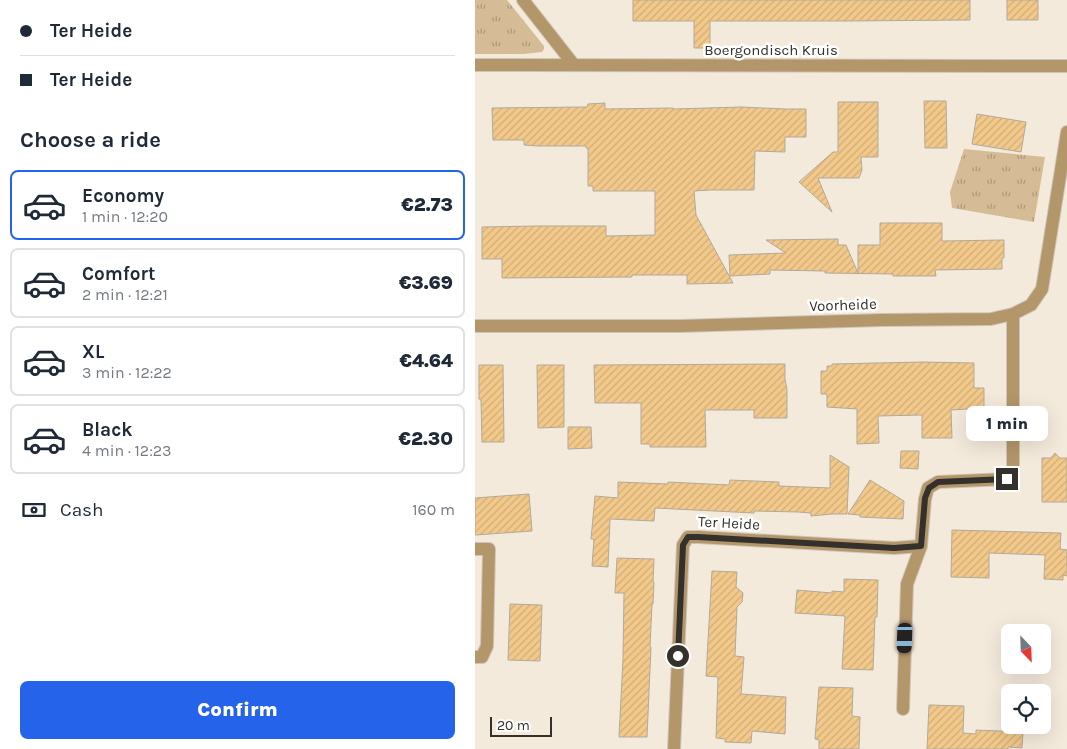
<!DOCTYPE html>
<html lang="en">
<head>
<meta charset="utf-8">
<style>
	body { margin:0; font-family:Karla,sans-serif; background:#f2f2f3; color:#1f2937; height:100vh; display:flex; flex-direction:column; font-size:19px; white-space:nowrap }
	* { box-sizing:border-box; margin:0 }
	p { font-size:16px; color:#747a83 }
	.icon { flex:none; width:28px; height:28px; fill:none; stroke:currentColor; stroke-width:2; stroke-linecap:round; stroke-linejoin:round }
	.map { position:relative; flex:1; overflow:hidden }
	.drawer { display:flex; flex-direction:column; background:#fff; width:475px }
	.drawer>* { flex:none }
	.hud { display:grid; align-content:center; height:110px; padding:0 20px; background:#fff }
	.needle { width:32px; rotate:157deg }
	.tools { position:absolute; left:526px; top:624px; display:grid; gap:10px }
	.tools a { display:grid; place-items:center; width:50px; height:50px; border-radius:8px; background:#fff; box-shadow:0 5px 20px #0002; font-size:25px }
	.scale { position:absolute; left:15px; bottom:12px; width:62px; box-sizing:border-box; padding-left:5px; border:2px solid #34302b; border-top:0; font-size:14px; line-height:18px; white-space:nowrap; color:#34302b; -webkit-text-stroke:4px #fff; paint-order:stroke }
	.end { position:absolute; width:22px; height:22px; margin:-11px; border:6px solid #34302b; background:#fff; box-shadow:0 0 0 2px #fff }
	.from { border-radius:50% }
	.bubble { position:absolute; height:35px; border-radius:8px; background:#fff; box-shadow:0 5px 20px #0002; font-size:16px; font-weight:800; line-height:35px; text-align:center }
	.car { position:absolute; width:15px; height:30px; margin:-15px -8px; border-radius:6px; box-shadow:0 0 4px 1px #0007; background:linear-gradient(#222 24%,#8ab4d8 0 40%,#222 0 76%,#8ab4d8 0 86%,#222 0) }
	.hud b { display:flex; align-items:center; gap:18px; height:48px; font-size:19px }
	.hud b+b { border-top:1px solid #e0e1e3 }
	.hud i { width:12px; height:12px; background:#1f2937 }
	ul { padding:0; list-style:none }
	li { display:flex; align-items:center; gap:15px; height:70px; margin:0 10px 8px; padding:0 10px; border:2px solid #e0e1e3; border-radius:8px }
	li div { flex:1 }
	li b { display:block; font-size:19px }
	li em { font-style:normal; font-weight:800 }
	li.selected { border-color:#2563eb }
	li>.icon { width:45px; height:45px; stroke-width:1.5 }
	h2 { padding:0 20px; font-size:22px; line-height:60px }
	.pay { display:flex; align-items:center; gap:12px; height:55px; padding:0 20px; font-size:19px }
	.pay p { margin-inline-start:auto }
	.cta { display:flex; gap:10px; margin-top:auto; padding:10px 20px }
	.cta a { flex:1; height:58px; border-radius:8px; background:#2563eb; color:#fff; font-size:20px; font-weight:800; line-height:58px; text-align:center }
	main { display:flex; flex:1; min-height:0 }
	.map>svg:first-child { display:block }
	.grass { fill:url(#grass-tufts) }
	.building { fill:url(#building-hatch); stroke:#b2a99b }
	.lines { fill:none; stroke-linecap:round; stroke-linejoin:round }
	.minor-casing { stroke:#cec5b9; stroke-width:14 }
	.minor { stroke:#b3966a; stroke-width:12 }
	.route { stroke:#34302b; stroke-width:6 }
	.labels { text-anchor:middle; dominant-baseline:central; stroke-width:5; stroke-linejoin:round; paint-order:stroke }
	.street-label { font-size:15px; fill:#34302b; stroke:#fff }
</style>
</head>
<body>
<main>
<section class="drawer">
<div class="hud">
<b><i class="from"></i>Ter Heide</b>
<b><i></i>Ter Heide</b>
</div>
<h2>Choose a ride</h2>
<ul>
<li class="selected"><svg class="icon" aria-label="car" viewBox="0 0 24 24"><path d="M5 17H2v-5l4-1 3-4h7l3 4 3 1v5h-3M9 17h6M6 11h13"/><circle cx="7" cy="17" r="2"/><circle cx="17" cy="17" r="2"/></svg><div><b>Economy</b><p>1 min · 12:20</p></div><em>€2.73</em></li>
<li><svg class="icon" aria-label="car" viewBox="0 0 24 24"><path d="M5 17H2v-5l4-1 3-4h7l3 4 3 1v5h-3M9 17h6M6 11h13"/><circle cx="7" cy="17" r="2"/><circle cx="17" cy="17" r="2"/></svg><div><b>Comfort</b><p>2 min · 12:21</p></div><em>€3.69</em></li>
<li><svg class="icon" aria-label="car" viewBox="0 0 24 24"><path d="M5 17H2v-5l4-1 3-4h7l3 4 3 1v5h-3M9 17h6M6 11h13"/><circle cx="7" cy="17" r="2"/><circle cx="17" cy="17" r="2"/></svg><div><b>XL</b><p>3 min · 12:22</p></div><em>€4.64</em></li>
<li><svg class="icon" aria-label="car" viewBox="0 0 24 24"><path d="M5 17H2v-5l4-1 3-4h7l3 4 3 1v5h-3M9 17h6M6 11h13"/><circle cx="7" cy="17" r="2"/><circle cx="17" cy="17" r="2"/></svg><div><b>Black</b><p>4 min · 12:23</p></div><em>€2.30</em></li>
</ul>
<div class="pay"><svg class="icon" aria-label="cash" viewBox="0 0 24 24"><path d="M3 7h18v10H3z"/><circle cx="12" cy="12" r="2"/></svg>Cash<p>160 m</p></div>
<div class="cta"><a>Confirm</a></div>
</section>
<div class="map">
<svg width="592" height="749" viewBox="0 0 592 749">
	<defs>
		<pattern id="grass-tufts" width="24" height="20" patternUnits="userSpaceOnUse" patternTransform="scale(1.25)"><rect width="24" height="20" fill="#d6bc96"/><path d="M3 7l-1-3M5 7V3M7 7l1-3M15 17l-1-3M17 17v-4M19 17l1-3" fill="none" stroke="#ae997b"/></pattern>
		<pattern id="building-hatch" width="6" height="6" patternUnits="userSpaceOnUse" patternTransform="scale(1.25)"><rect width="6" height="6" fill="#f2c98a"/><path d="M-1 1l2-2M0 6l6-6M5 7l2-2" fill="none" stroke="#d0ad77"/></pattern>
	</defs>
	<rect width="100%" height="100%" fill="#f4eadc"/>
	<path class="grass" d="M 0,0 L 32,0 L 69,46 L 69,49 L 67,52 L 49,54 L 0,54 Z
		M 489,149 L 570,157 L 559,222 L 477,208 L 475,192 Z"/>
	<path class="building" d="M 158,0 L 495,0 L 495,20 L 370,21 L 235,21 L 235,48 L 219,48 L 219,21 L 158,21 Z
		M 532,0 L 563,0 L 563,20 L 532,20 Z
		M 449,101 L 471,101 L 472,148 L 450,148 Z
		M 363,102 L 403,102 L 403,157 L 386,157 L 387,170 L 384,178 L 343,178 L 357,212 L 324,182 L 358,152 L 363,152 Z
		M 130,103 L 130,109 L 198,108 L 198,109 L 266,107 L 310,109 L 331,109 L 331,137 L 310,137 L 310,152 L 280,151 L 279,190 L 235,190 L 219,191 L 221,215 L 258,283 L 212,284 L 212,275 L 157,275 L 157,277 L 27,278 L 27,259 L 7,259 L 7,227 L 63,226 L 131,226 L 131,236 L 180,235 L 180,191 L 118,191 L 118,186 L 113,186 L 113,148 L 111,148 L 111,146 L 63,146 L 49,145 L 49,140 L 18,140 L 17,108 L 112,107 L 113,104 Z
		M 502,114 L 551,122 L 546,152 L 497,144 Z
		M 405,223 L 467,223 L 467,241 L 529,240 L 529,258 L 527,258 L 527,269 L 460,270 L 461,276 L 418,276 L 418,274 L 350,273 L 350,271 L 295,270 L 295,274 L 255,276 L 254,255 L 311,253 L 291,240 L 363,239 L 363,245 L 371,245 L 383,273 L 383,245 L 405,245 Z
		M 448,362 L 499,363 L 499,388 L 509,388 L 509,408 L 476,410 L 477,438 L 447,438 L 447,415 L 403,416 L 404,443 L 382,444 L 382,409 L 352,407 L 352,394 L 346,394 L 346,371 L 352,371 L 352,366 L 357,366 L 357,364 Z
		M 310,364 L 310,379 L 312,390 L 312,418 L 279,418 L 279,410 L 230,410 L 231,447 L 175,447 L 175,444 L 166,444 L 166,403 L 120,403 L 119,365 Z
		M 4,365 L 28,365 L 29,442 L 7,442 L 6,400 L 4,399 Z
		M 62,365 L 89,365 L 89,427 L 63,428 Z
		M 93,427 L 116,427 L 117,448 L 93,449 Z
		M 426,451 L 444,451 L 443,469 L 425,468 Z
		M 580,453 L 585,458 L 592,458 L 592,502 L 567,502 L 567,458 L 576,458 Z
		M 355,455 L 374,467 L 372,514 L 357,514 L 336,516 L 336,513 L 323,512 L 279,511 L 279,513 L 180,508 L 179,521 L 135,519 L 133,567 L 117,566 L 119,539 L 116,539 L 120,496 L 143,498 L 143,482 L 193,484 L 193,482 L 254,485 L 255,480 L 304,482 L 304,486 L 355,488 Z
		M 395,480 L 429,501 L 428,519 L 385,517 L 385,515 L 373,514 Z
		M 54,494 L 57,531 L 0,535 L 0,498 Z
		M 477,530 L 586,533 L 585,549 L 592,550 L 592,576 L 588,575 L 588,580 L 569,579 L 570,555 L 514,553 L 514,578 L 476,577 Z
		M 142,558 L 179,559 L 178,582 L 179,582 L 178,604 L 177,604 L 175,646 L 176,647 L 172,737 L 144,737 L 148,659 L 149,593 L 140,593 Z
		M 237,571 L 262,572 L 261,587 L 268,593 L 267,602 L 262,607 L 260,656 L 269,657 L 266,694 L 311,697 L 310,734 L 277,731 L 276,743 L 250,742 L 250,739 L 241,738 L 243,677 L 231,676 Z
		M 369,579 L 403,580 L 402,617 L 400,617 L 398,670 L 367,669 L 370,616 L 320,613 L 322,590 L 357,593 L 357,591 L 369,592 Z
		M 35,604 L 67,605 L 65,661 L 33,660 Z
		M 344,687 L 378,688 L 377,716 L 385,717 L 384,749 L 344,749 L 344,740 L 340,739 Z
		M 454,705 L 489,706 L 488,733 L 501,734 L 501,730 L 548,732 L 547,748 L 533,747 L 533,749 L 452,749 Z"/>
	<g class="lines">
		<g class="minor-casing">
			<path id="minor" d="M 48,0 L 99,65
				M 0,65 L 592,66
				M 0,326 L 205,326 L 407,320 L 516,319 L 538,314 L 556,305 L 567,289 L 592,132
				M 0,549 L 14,549 L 12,646 L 7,657 L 0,657
				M 428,709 L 432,584 L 446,546
				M 199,749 L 208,545 L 213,537 L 223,537 L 419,548 L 446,546 L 450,499 L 453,488 L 463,482 L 532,479 L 538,469 L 538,314"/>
		</g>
		<use href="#minor" class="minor"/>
	</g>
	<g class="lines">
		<path class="route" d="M 203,656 L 208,545 L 213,537 L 223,537 L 419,548 L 446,546 L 450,498 L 454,488 L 463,482 L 532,479"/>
	</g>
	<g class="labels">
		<g class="street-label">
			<text x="296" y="50">Boergondisch Kruis</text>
			<text transform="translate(368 305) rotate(-2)">Voorheide</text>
			<text transform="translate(254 523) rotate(3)">Ter Heide</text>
		</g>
	</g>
</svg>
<div class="tools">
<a><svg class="needle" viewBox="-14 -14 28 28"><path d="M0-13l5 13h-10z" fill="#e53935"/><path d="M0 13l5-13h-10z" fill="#747a83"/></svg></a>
<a><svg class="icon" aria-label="locate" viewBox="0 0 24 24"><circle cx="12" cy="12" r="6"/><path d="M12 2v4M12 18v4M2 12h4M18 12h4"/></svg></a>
</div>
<div class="scale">20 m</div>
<i class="end from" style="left:203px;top:656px"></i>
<i class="end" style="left:532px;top:479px"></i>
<div class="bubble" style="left:491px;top:406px;width:82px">1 min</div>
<i class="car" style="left:430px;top:638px;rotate:182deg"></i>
</div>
</main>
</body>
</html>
